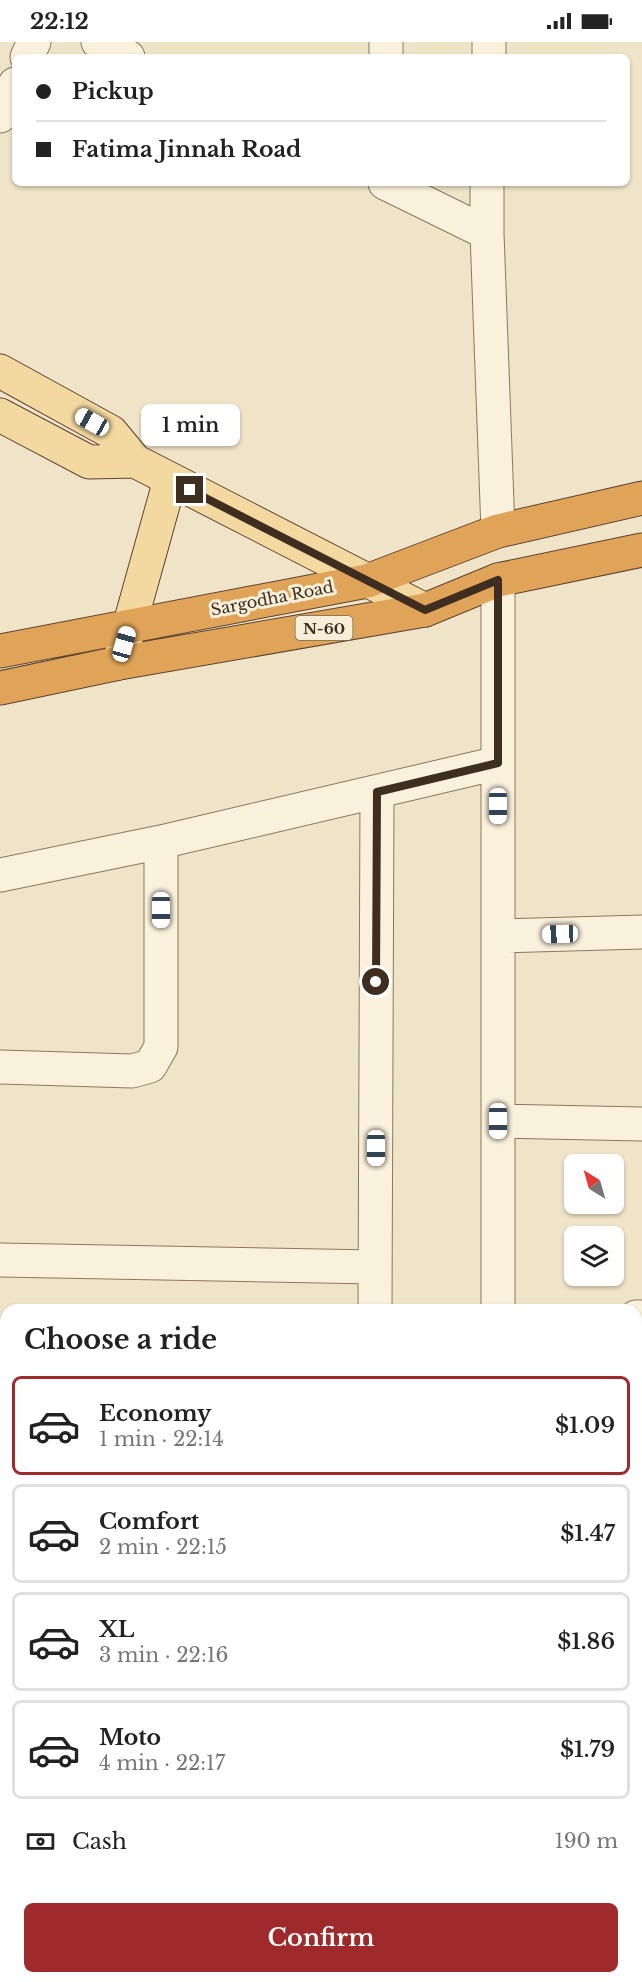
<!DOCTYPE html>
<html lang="en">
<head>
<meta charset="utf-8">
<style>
	body { margin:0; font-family:"Libre Baskerville",serif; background:#f6f6f6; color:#222; height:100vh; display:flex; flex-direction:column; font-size:22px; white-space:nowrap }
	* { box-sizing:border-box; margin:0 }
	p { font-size:20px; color:#767676 }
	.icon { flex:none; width:33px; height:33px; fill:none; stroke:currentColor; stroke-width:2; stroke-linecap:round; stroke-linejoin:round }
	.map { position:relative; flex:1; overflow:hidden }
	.side { position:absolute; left:0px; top:1262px; width:642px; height:680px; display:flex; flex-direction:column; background:#fff; border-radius:18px 18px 0 0; box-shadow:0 2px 4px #0004 }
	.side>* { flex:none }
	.banner { position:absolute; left:12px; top:12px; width:618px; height:132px; border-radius:9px; box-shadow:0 2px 4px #0004; display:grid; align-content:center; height:132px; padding:0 24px; background:#fff }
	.needle { width:39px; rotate:323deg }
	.tools { position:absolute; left:564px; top:1112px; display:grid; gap:12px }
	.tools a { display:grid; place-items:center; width:60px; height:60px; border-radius:9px; background:#fff; box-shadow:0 2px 4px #0004; font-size:30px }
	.end { position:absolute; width:27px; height:27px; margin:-14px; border:8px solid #3d2e20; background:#fff; box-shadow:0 0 0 3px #fff }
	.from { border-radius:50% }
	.bubble { position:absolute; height:42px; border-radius:9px; background:#fff; box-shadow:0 2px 4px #0004; font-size:20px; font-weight:600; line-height:42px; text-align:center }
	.car { position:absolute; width:18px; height:36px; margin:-18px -9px; border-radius:8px; box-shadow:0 0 4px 2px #0007; background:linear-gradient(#fff 24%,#345 0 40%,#fff 0 76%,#345 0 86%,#fff 0) }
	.banner b { display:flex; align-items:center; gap:21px; height:57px; font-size:22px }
	.banner b+b { border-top:2px solid #e0e0e0 }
	.banner i { width:15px; height:15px; background:#222 }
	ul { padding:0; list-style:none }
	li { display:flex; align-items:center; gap:18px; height:99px; margin:0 12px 9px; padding:0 12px; border:3px solid #e0e0e0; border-radius:9px }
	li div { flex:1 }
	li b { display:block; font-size:22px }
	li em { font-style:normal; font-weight:600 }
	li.selected { border-color:#9e2a2b }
	li>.icon { width:54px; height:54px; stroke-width:1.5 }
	h2 { padding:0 24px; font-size:27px; line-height:72px }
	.pay { display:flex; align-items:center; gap:15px; height:66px; padding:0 24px; font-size:22px }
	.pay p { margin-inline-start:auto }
	.primary-button { display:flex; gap:12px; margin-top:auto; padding:12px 24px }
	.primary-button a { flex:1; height:69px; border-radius:9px; background:#9e2a2b; color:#fff; font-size:24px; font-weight:600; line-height:69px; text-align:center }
	.status { display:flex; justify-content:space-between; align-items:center; height:42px; padding:0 30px; background:#fff; direction:ltr }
	.status svg { height:16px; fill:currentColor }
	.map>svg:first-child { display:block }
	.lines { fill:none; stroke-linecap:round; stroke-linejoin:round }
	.minor-casing { stroke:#8d765c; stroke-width:35 }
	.major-casing { stroke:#5b4430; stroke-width:35 }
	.highway-casing { stroke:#5b4430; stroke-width:35 }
	.minor { stroke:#faf1dc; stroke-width:33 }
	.major { stroke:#f3d9a0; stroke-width:33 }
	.highway { stroke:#e0a458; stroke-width:33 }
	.route { stroke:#3d2e20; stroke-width:8 }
	.labels { text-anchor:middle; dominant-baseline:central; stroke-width:6; stroke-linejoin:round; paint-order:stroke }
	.shield { fill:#f7eed8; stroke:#756857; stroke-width:1.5 }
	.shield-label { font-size:15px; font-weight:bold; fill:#3d2e20 }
	.street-label { font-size:16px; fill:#3d2e20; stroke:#f7eed8 }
</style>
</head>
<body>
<div class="status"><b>22:12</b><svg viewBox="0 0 49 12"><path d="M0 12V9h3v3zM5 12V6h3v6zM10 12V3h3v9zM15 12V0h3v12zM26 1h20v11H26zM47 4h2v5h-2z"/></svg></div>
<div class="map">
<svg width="642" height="1940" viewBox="0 0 642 1940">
	<rect width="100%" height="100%" fill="#f0e4c8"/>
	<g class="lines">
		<g class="minor-casing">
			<path id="minor" d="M 98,0 L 128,15
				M 27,15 L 34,0
				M 386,15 L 386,0
				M 489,15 L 489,0
				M 0,74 L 15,42
				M 385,141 L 487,191 L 498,489
				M 487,191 L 487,141
				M 498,538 L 498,1268
				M 0,833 L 161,800 L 498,721
				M 498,894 L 642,890
				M 0,1025 L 132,1029 L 150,1024 L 161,1005 L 161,800
				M 498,1079 L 642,1082
				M 0,1218 L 375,1225
				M 375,1268 L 377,750
				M 636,1275 L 642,1275
				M 0,1400 L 6,1400
				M 636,1455 L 642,1455
				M 636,1679 L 642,1679
				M 636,1856 L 642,1856
				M 373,1935 L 373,1940
				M 499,1935 L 499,1940
				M 1,1940 L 3,1598
				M 163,1940 L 163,1935"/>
		</g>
		<g class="major-casing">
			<path id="major" d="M 0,329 L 111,390 L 135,419
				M 0,373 L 89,420 L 135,419 L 425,568
				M 119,621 L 170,438"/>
		</g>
		<g class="highway-casing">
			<path id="highway" d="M 0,609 L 367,539 L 498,489 L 642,456
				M 0,646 L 119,621 L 425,568 L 498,538 L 642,508"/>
		</g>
		<use href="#minor" class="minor"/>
		<use href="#major" class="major"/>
		<use href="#highway" class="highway"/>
	</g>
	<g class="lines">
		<path class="route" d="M 190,448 L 425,568 L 498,538 L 498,721 L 377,750 L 376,940"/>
	</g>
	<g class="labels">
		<rect class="shield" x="295.5" y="574" width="57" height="24" rx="4.5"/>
		<g class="shield-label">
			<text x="324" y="586">N-60</text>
		</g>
		<g class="street-label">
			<text transform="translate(272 556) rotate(-11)">Sargodha Road</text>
		</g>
	</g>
</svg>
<div class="tools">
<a><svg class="needle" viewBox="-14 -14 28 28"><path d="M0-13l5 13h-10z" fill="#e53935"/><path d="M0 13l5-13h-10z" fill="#767676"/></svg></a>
<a><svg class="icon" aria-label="layers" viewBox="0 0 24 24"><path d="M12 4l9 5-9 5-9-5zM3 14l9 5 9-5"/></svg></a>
</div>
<i class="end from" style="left:376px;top:940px"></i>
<i class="end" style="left:190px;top:448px"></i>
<div class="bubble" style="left:141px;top:362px;width:99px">1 min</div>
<i class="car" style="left:92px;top:380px;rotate:299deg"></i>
<i class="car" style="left:124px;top:602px;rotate:16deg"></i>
<i class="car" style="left:498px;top:764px;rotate:180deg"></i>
<i class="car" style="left:161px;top:868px;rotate:180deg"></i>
<i class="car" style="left:560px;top:892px;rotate:268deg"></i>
<i class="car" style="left:498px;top:1079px;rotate:180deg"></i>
<i class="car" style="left:376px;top:1106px;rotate:180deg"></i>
<div class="banner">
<b><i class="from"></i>Pickup</b>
<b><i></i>Fatima Jinnah Road</b>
</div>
<section class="side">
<h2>Choose a ride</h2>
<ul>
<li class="selected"><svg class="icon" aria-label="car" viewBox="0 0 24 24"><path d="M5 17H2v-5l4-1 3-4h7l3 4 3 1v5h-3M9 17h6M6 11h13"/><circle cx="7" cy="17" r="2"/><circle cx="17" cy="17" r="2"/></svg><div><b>Economy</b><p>1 min · 22:14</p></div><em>$1.09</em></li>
<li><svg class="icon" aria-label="car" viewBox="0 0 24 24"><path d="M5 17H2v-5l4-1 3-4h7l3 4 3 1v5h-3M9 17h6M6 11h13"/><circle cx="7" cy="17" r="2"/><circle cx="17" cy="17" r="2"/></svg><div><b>Comfort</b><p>2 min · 22:15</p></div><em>$1.47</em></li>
<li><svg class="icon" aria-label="car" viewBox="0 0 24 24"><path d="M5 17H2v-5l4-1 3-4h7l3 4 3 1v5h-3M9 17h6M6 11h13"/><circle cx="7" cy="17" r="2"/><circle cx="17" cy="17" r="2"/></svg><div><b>XL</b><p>3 min · 22:16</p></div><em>$1.86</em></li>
<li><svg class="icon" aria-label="car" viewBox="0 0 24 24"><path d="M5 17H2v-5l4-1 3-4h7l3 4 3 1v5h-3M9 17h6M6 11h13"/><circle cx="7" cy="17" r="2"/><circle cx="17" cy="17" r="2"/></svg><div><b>Moto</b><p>4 min · 22:17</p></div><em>$1.79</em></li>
</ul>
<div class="pay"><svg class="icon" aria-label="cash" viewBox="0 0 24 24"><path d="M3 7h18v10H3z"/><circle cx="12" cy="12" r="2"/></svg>Cash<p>190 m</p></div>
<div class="primary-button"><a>Confirm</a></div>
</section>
</div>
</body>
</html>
